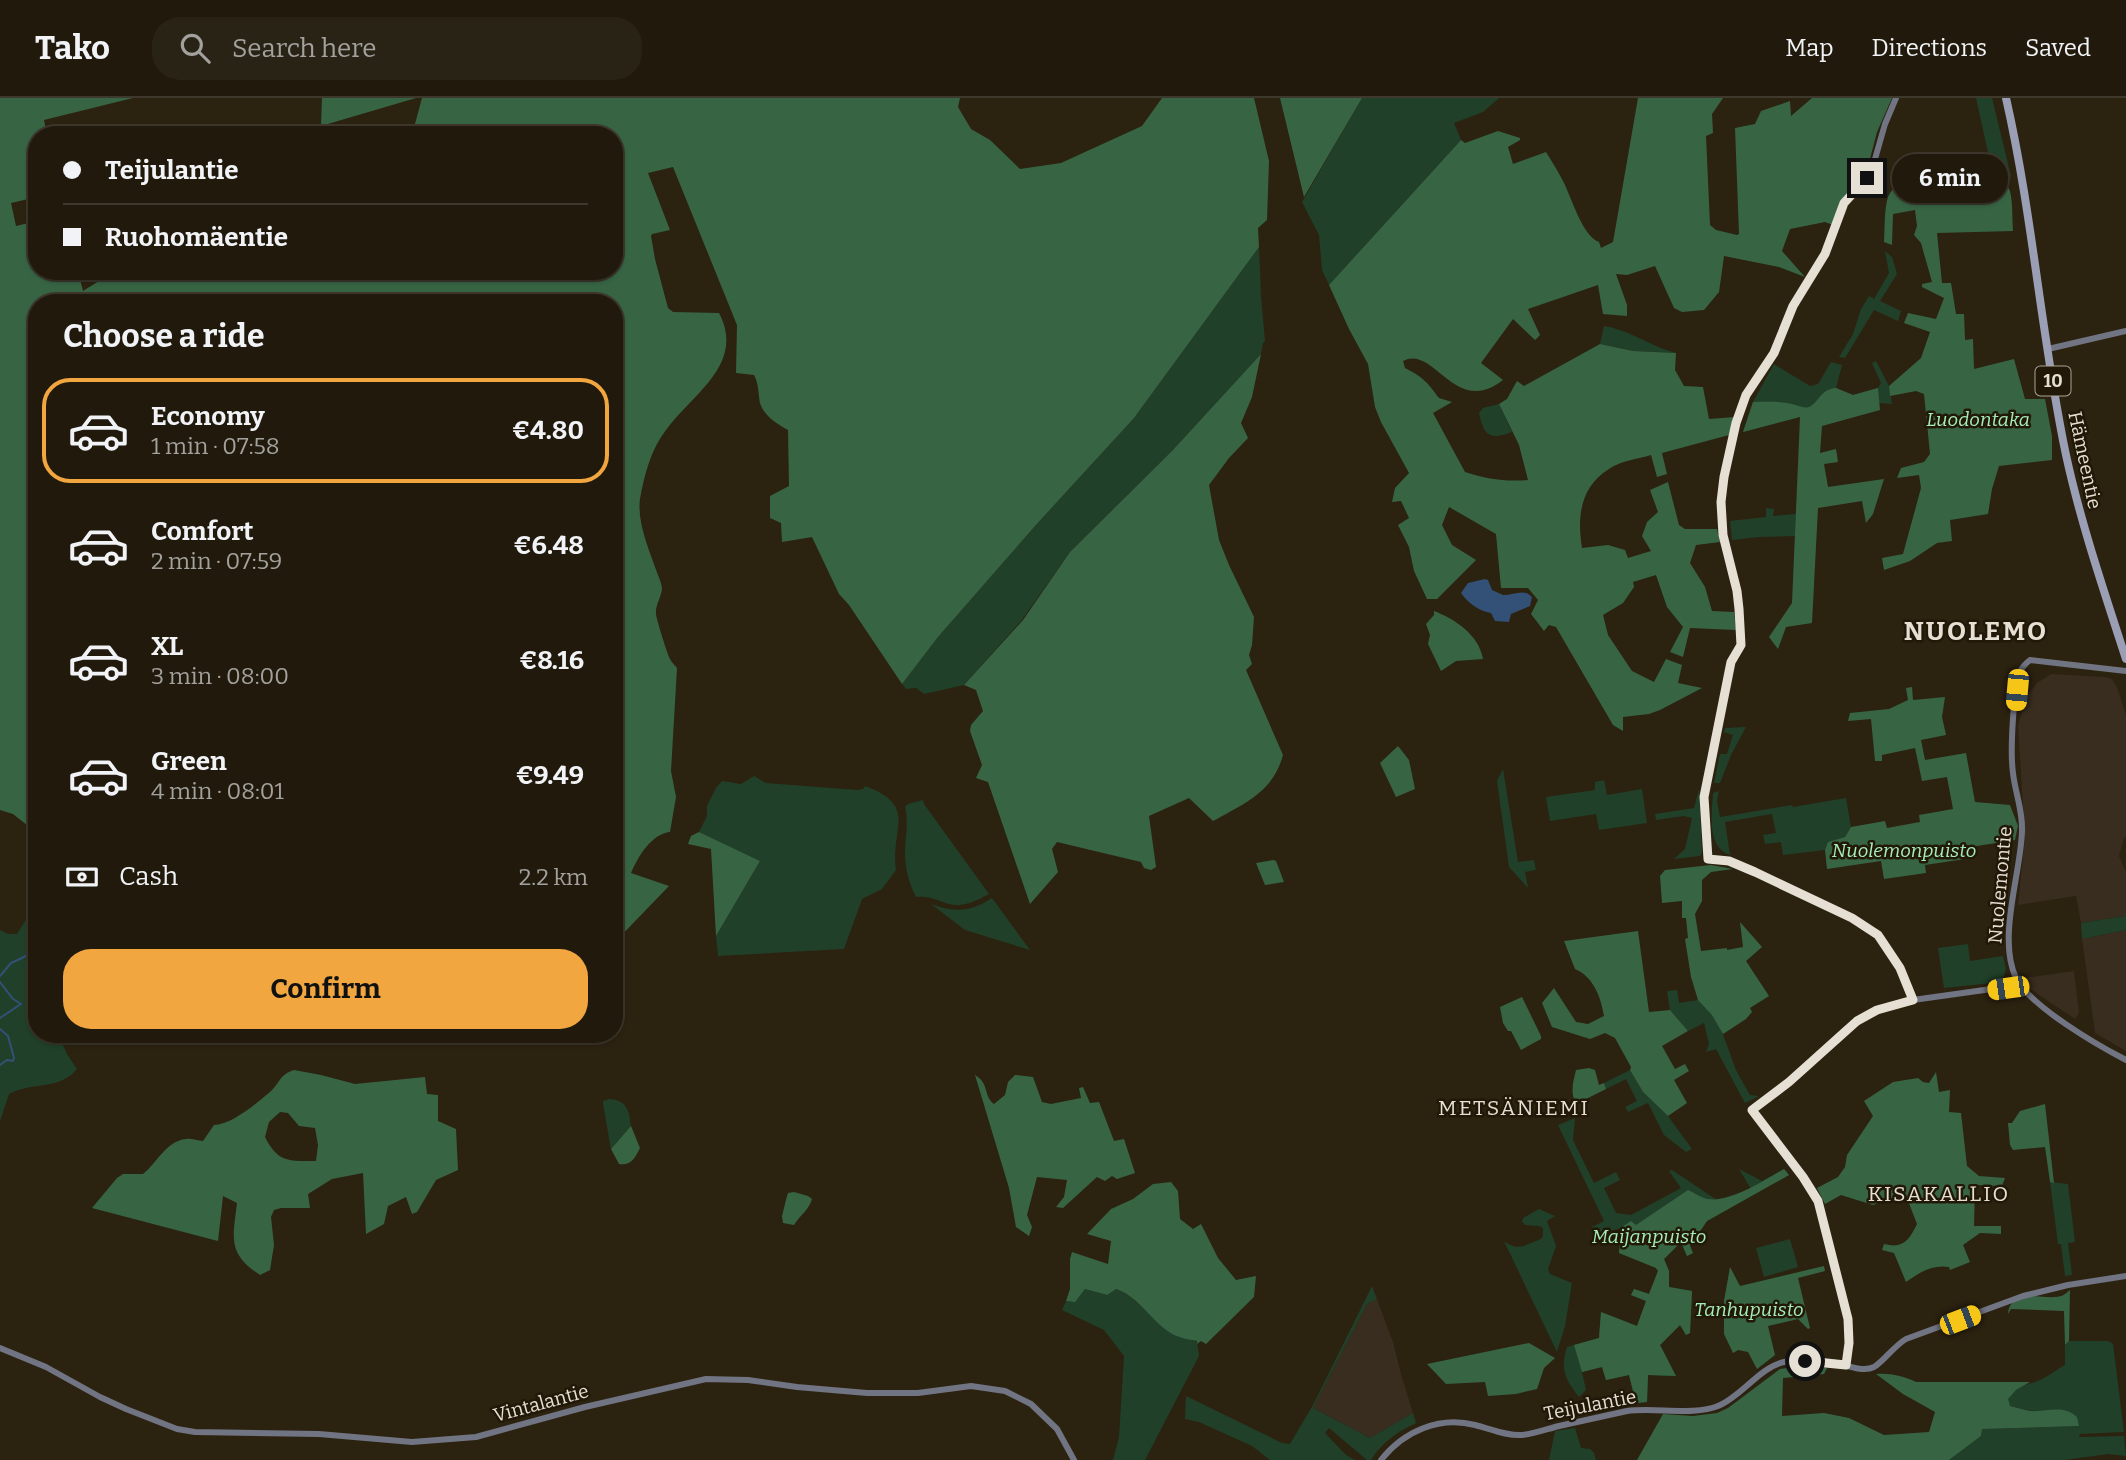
<!DOCTYPE html>
<html lang="en">
<head>
<meta charset="utf-8">
<style>
	body { margin:0; font-family:Bitter,serif; background:#292315; color:#f1f3f6; height:100vh; display:flex; flex-direction:column; font-size:26px; white-space:nowrap }
	* { box-sizing:border-box; margin:0 }
	p { font-size:23px; color:#a2a19d }
	.icon { flex:none; width:38px; height:38px; fill:none; stroke:currentColor; stroke-width:2; stroke-linecap:round; stroke-linejoin:round }
	.map { position:relative; flex:1; overflow:hidden }
	.details { position:absolute; left:28px; top:196px; width:595px; height:749px; display:flex; flex-direction:column; background:#211a0c; border-radius:28px; box-shadow:0 2px 5px #0004,0 0 0 2px #3e382d }
	.details>* { flex:none }
	.hud { position:absolute; left:28px; top:28px; width:595px; height:154px; border-radius:28px; box-shadow:0 2px 5px #0004,0 0 0 2px #3e382d; display:grid; align-content:center; height:154px; padding:0 35px; background:#211a0c }
	.end { position:absolute; width:32px; height:32px; margin:-16px; border:9px solid #e6dfd4; background:#111; box-shadow:0 0 0 4px #111 }
	.from { border-radius:50% }
	.bubble { position:absolute; height:49px; border-radius:24px; background:#211a0c; box-shadow:0 2px 5px #0004,0 0 0 2px #3e382d; font-size:23px; font-weight:700; line-height:49px; text-align:center }
	.car { position:absolute; width:21px; height:42px; margin:-21px -10px; border-radius:9px; box-shadow:0 0 5px 2px #0007; background:linear-gradient(#f5c518 24%,#345 0 40%,#f5c518 0 76%,#345 0 86%,#f5c518 0) }
	.hud b { display:flex; align-items:center; gap:24px; height:66px; font-size:26px }
	.hud b+b { border-top:2px solid #3e382d }
	.hud i { width:18px; height:18px; background:#f1f3f6 }
	ul { padding:0; list-style:none }
	li { display:flex; align-items:center; gap:21px; height:105px; margin:0 14px 10px; padding:0 21px; border:4px solid transparent; border-radius:28px }
	li div { flex:1 }
	li b { display:block; font-size:26px }
	li em { font-style:normal; font-weight:700 }
	li.selected { border-color:#f1a63f }
	li>.icon { width:63px; height:63px; stroke-width:1.5 }
	h2 { padding:0 35px; font-size:32px; line-height:84px }
	.pay { display:flex; align-items:center; gap:18px; height:77px; padding:0 35px; font-size:26px }
	.pay p { margin-inline-start:auto }
	.action { display:flex; gap:14px; margin-top:auto; padding:14px 35px }
	.action a { flex:1; height:80px; border-radius:28px; background:#f1a63f; color:#111; font-size:28px; font-weight:700; line-height:80px; text-align:center }
	header { display:flex; align-items:center; gap:42px; box-sizing:border-box; height:98px; padding:0 35px; background:#211a0c; border-bottom:2px solid #3e382d }
	header strong { font-size:33px }
	nav { display:flex; gap:38px; margin-inline-start:auto; font-size:24px }
	.search { width:490px; height:63px; background:#292315; display:flex; align-items:center; gap:18px; box-sizing:border-box; padding:0 24px; border-radius:28px; color:#a2a19d; font-size:26px }
	.map>svg:first-child { display:block }
	.industrial { fill:#382d1e }
	.green { fill:#204029 }
	.forest { fill:#376544; fill-rule:evenodd }
	.water { fill:#335077 }
	.lines { fill:none; stroke-linecap:round; stroke-linejoin:round }
	.stream { stroke:#335077; stroke-width:2 }
	.secondary { stroke:#717483; stroke-width:6 }
	.highway { stroke:#9b9fb5; stroke-width:8 }
	.route { stroke:#e6dfd4; stroke-width:9 }
	.labels { text-anchor:middle; dominant-baseline:central; stroke-width:5; stroke-linejoin:round; paint-order:stroke }
	.shield { fill:#221807; stroke:#aba396; stroke-width:2 }
	.shield-label { font-size:18px; font-weight:bold; fill:#e6dfd4 }
	.park-label { font-size:19px; font-style:italic; fill:#a5eeb8; stroke:#221807 }
	.street-label { font-size:19px; fill:#e6dfd4; stroke:#221807 }
	.neighbourhood-label { font-size:21px; letter-spacing:2px; fill:#e6dfd4; stroke:#221807 }
	.district-label { font-size:26px; font-weight:bold; letter-spacing:2px; fill:#e6dfd4; stroke:#221807 }
</style>
</head>
<body>
<header>
<strong>Tako</strong>
<div class="search"><svg class="icon" aria-label="search" viewBox="0 0 24 24"><circle cx="10" cy="10" r="6"/><path d="M15 15l6 6"/></svg>Search here</div>
<nav><a>Map</a><a>Directions</a><a>Saved</a></nav>
</header>
<div class="map">
<svg width="2126" height="1362" viewBox="0 0 2126 1362">
	<rect width="100%" height="100%" fill="#2c2210"/>
	<path class="industrial" d="M 2051,576 L 2105,579 L 2112,581 L 2117,589 L 2126,617 L 2126,739 L 2124,740 L 2119,758 L 2126,774 L 2126,818 L 2081,825 L 2076,798 L 2018,807 L 2025,739 L 2018,628 L 2027,598 L 2037,585 Z
		M 2126,832 L 2126,953 L 2095,935 L 2082,841 Z
		M 2074,873 L 2079,915 L 2075,921 L 2030,891 L 2024,880 Z
		M 1377,1201 L 1393,1244 L 1401,1276 L 1413,1315 L 1370,1340 L 1313,1310 L 1367,1206 Z"/>
	<path class="green" d="M 1362,0 L 1499,0 L 1483,14 L 1454,25 L 1461,42 L 1329,187 L 1322,172 L 1319,137 L 1302,104 Z
		M 1976,0 L 1992,0 L 2011,78 L 2010,81 L 1991,68 Z
		M 1259,149 L 1261,198 L 1265,243 L 1263,245 L 1261,256 L 1172,353 L 1070,454 L 1021,523 L 964,587 L 924,596 L 916,590 L 906,591 L 902,586 L 938,539 L 1035,428 L 1134,320 Z
		M 1885,153 L 1892,159 L 1897,176 L 1880,203 L 1901,213 L 1898,223 L 1874,212 L 1845,260 L 1839,259 L 1853,236 L 1861,211 L 1869,198 L 1874,201 L 1889,175 Z
		M 1604,228 C 1630,232 1650,248 1676,255 L 1633,253 L 1600,246 Z
		M 1876,263 L 1889,288 L 1892,306 L 1879,305 L 1878,297 L 1743,334 L 1753,304 L 1774,266 L 1810,288 L 1818,286 L 1831,264 L 1842,267 L 1836,290 L 1853,297 L 1878,290 L 1881,285 L 1872,265 Z
		M 1499,306 L 1512,334 C 1490,342 1484,339 1479,315 L 1483,310 Z
		M 1766,410 L 1774,411 L 1773,418 L 1796,416 L 1795,438 L 1759,439 L 1732,442 L 1730,423 L 1766,419 Z
		M 1746,629 L 1731,657 L 1720,685 L 1714,685 L 1720,656 L 1727,656 L 1733,637 L 1724,634 L 1725,630 Z
		M 1503,671 L 1518,764 L 1534,762 L 1536,772 L 1525,774 L 1528,790 L 1509,769 L 1497,683 Z
		M 754,678 L 766,685 L 857,692 L 863,691 L 865,688 C 919,708 890,730 896,772 L 882,791 L 862,801 L 844,851 L 718,858 L 716,838 L 760,763 L 699,734 L 707,718 L 707,708 L 716,690 L 722,683 L 741,686 Z
		M 1604,682 L 1607,697 L 1642,691 L 1647,725 L 1599,732 L 1596,716 L 1550,723 L 1546,699 L 1595,692 L 1595,684 Z
		M 1699,691 L 1702,754 L 1700,758 L 1674,761 L 1685,751 L 1692,720 L 1684,718 L 1656,722 L 1655,716 L 1694,710 Z
		M 1719,693 L 1717,703 L 1720,719 L 1792,707 L 1793,709 L 1846,700 L 1851,729 L 1845,739 L 1828,744 L 1825,752 L 1783,757 L 1781,744 L 1765,746 L 1763,737 L 1776,735 L 1772,716 L 1725,724 L 1730,757 C 1706,748 1712,716 1713,695 Z
		M 923,702 L 924,706 L 989,796 C 980,801 966,808 956,807 C 940,806 935,797 916,799 C 909,785 905,771 905,755 C 905,739 909,724 905,709 L 908,706 Z
		M 992,800 L 1030,852 L 965,832 L 931,806 C 954,815 971,814 992,800 Z
		M 37,804 L 37,936 L 58,936 L 67,956 L 77,971 C 61,992 31,984 9,996 L 0,1023 L 0,832 L 8,836 L 17,836 Z
		M 2126,818 L 2126,832 L 2082,841 L 2081,825 Z
		M 1968,846 L 1970,863 L 2003,858 L 2006,871 L 2002,884 L 1944,890 L 1938,850 Z
		M 1677,892 L 1679,905 L 1698,902 C 1721,919 1726,947 1736,972 C 1740,980 1745,988 1750,997 L 1759,998 L 1745,1005 L 1716,951 L 1706,954 L 1709,946 L 1704,925 L 1688,933 L 1670,912 L 1667,893 Z
		M 1630,972 L 1643,994 L 1668,1018 L 1692,1051 L 1686,1054 L 1664,1037 L 1648,1005 L 1628,1014 L 1625,1009 L 1637,1003 L 1626,981 L 1606,991 L 1604,985 Z
		M 609,1001 C 627,1002 629,1012 631,1028 L 611,1051 L 603,1006 L 603,1003 Z
		M 1575,1020 L 1573,1042 L 1594,1085 L 1616,1074 L 1620,1082 L 1604,1090 L 1616,1115 L 1631,1117 L 1681,1090 L 1669,1073 L 1672,1072 L 1717,1102 L 1751,1091 L 1739,1071 L 1762,1083 L 1784,1071 L 1789,1077 L 1707,1123 L 1690,1148 L 1693,1155 L 1687,1158 L 1681,1144 L 1664,1161 L 1669,1173 L 1669,1189 L 1692,1193 L 1690,1235 L 1686,1237 L 1680,1227 L 1660,1247 L 1676,1278 L 1648,1277 L 1647,1304 L 1636,1305 L 1629,1277 L 1606,1282 L 1602,1269 L 1582,1274 L 1586,1292 L 1579,1299 C 1565,1282 1560,1270 1567,1249 L 1599,1240 L 1601,1214 L 1637,1228 L 1646,1203 L 1631,1197 L 1634,1191 L 1649,1196 L 1658,1173 L 1656,1170 L 1619,1155 L 1621,1130 L 1593,1138 L 1592,1129 L 1604,1123 L 1558,1027 Z
		M 2050,1084 L 2068,1086 L 2075,1144 L 2068,1145 L 2072,1177 L 2065,1178 L 2061,1146 L 2058,1146 Z
		M 1539,1111 L 1555,1118 L 1547,1123 L 1556,1148 L 1548,1171 L 1550,1176 L 1572,1185 L 1565,1228 L 1557,1254 L 1504,1143 C 1518,1154 1525,1147 1541,1141 L 1543,1138 L 1543,1130 L 1539,1128 L 1525,1127 L 1522,1123 L 1523,1120 Z
		M 1790,1141 L 1798,1169 L 1764,1179 L 1756,1150 Z
		M 1372,1188 L 1377,1201 L 1367,1206 L 1313,1310 L 1370,1340 L 1413,1315 L 1416,1325 C 1397,1334 1382,1344 1371,1362 L 1367,1362 L 1329,1330 L 1325,1335 L 1346,1357 L 1355,1362 L 1270,1362 L 1252,1348 L 1199,1324 L 1185,1321 L 1186,1298 L 1282,1345 L 1290,1346 L 1313,1307 Z
		M 1085,1191 L 1106,1197 L 1116,1191 C 1137,1199 1151,1220 1168,1233 L 1175,1237 L 1197,1244 L 1199,1258 L 1145,1362 L 1113,1362 L 1119,1339 L 1124,1258 L 1104,1232 L 1062,1212 L 1066,1203 C 1077,1205 1078,1199 1085,1191 Z
		M 2069,1243 L 2108,1243 L 2113,1246 L 2124,1334 L 2080,1336 L 2079,1339 L 2124,1338 L 2126,1358 L 2108,1356 L 2064,1362 L 1949,1362 L 1981,1338 L 1982,1331 L 2079,1328 L 2036,1314 L 2010,1308 L 2007,1301 C 2018,1289 2021,1288 2035,1284 C 2045,1281 2056,1272 2065,1267 L 2065,1247 Z
		M 1575,1330 L 1581,1350 L 1590,1351 L 1594,1355 L 1596,1362 L 1549,1362 L 1555,1333 Z"/>
	<path class="forest" d="M 0,0 L 133,0 L 44,22 L 47,37 L 37,37 L 37,99 L 11,105 L 16,128 L 37,123 L 37,173 L 78,173 L 83,193 L 115,173 L 614,173 L 614,37 L 412,37 L 422,0 L 960,0 L 958,9 L 971,31 L 990,42 L 1020,71 L 1061,65 L 1142,28 L 1162,0 L 1254,0 L 1269,63 L 1267,122 L 1258,130 L 1259,149 L 1134,320 L 1035,428 L 938,539 L 902,586 L 849,507 L 839,496 L 812,439 L 782,444 L 781,425 L 770,420 L 770,398 L 789,388 L 788,332 C 777,326 764,318 760,305 C 758,295 759,286 754,277 L 736,275 L 737,227 L 673,69 L 648,75 L 670,132 L 652,136 L 651,138 L 655,161 L 668,210 L 673,214 L 719,215 C 746,266 692,296 666,332 C 651,351 644,378 640,401 C 637,423 648,449 655,469 C 657,475 661,483 662,490 C 662,498 655,507 656,516 C 656,520 668,558 670,561 C 672,565 675,567 677,570 L 671,673 L 676,699 L 670,734 C 651,736 638,759 631,775 L 669,788 L 614,845 L 614,205 L 37,205 L 37,735 L 13,716 L 0,712 Z
		M 322,0 L 416,0 L 321,28 Z
		M 1280,0 L 1362,0 L 1304,99 Z
		M 1638,0 L 1723,0 L 1712,16 L 1713,35 L 1706,38 L 1710,127 L 1716,132 L 1737,137 L 1739,136 L 1735,30 L 1755,26 L 1761,13 L 1790,3 L 1791,18 L 1812,0 L 1892,0 L 1877,34 L 1867,72 L 1843,103 L 1837,113 L 1833,127 L 1825,124 L 1790,131 L 1782,153 L 1805,179 L 1779,169 L 1724,158 L 1719,194 L 1704,212 L 1682,214 L 1674,210 L 1655,168 L 1627,177 L 1616,176 L 1627,207 L 1627,218 L 1603,216 L 1598,187 L 1528,211 L 1540,237 L 1535,242 L 1513,221 L 1481,265 L 1503,282 C 1455,320 1434,246 1403,263 L 1405,270 C 1423,279 1427,284 1439,300 L 1452,304 L 1433,315 L 1465,374 C 1487,381 1505,384 1528,382 L 1519,347 L 1499,306 L 1507,301 L 1517,283 L 1524,288 L 1600,246 L 1633,253 L 1676,255 L 1675,272 L 1684,288 L 1703,289 L 1709,321 L 1735,319 L 1729,337 L 1662,355 L 1667,376 L 1657,379 L 1651,357 C 1638,361 1620,363 1609,371 C 1580,389 1577,419 1582,450 L 1608,447 L 1625,452 L 1628,460 L 1651,453 L 1642,438 L 1647,424 L 1658,414 L 1650,392 L 1668,384 L 1679,427 L 1685,431 L 1717,431 L 1720,444 L 1696,447 L 1690,465 L 1705,489 L 1712,513 L 1734,514 L 1736,532 L 1690,530 L 1683,559 L 1670,554 L 1683,529 L 1667,509 L 1656,477 L 1633,484 L 1634,489 L 1623,505 L 1603,517 L 1608,537 L 1632,573 L 1654,584 L 1666,561 L 1682,567 L 1678,585 L 1702,590 L 1660,612 L 1649,616 L 1623,619 L 1623,633 L 1613,627 L 1556,529 L 1549,527 L 1544,533 L 1531,516 L 1538,502 L 1528,490 L 1501,490 L 1496,436 L 1449,409 L 1442,427 L 1452,447 L 1476,462 L 1437,501 L 1427,501 L 1414,473 L 1409,449 L 1398,427 L 1409,420 L 1401,403 L 1392,404 L 1395,390 L 1409,375 L 1381,324 L 1375,309 L 1368,266 L 1349,231 L 1329,187 L 1461,42 L 1465,45 L 1498,33 L 1520,40 L 1520,42 L 1508,49 L 1513,66 L 1546,54 C 1552,64 1558,73 1563,83 C 1571,98 1582,138 1599,144 L 1601,150 L 1613,144 Z
		M 1952,66 C 1968,68 2004,75 2010,93 C 2013,105 2012,120 2013,133 L 1937,135 L 1942,185 L 1951,185 L 1956,216 L 1964,216 L 1965,242 L 1973,241 L 1974,271 L 2014,261 L 2025,301 L 2045,301 L 2052,338 L 2052,362 L 1999,368 L 1992,391 L 1988,416 L 1950,422 L 1952,443 L 1937,445 L 1910,463 L 1884,472 L 1882,460 L 1903,456 L 1921,390 L 1919,377 L 1897,380 L 1901,370 L 1924,364 L 1930,356 L 1924,296 L 1916,293 L 1890,298 L 1889,288 L 1921,260 L 1930,234 L 1904,225 L 1908,215 L 1936,221 L 1944,200 L 1922,189 L 1922,186 L 1932,184 L 1921,145 L 1914,137 L 1917,128 L 1915,112 L 1893,116 L 1892,147 L 1884,144 C 1885,130 1884,112 1888,99 C 1895,81 1935,68 1952,66 Z
		M 1261,256 L 1252,299 L 1241,325 L 1248,340 L 1229,360 L 1209,387 L 1219,442 L 1229,467 L 1254,519 L 1252,547 L 1249,557 L 1252,566 L 1246,572 L 1283,657 C 1273,694 1245,705 1213,723 L 1189,700 L 1149,718 L 1156,769 L 1151,772 L 1144,770 L 1141,764 L 1057,744 L 1052,751 L 1058,774 L 1030,806 L 988,684 L 976,680 L 982,667 L 970,633 L 971,627 L 983,613 L 976,592 L 964,587 L 1023,522 L 1070,454 L 1172,353 Z
		M 1836,290 L 1853,297 L 1878,290 L 1880,312 L 1822,328 L 1820,355 L 1836,351 L 1838,364 L 1824,366 L 1828,389 L 1884,381 L 1873,416 L 1866,425 L 1862,403 L 1818,410 L 1812,525 L 1786,529 L 1778,551 L 1769,539 L 1792,505 L 1800,319 L 1743,334 L 1753,304 C 1766,304 1779,303 1792,306 C 1798,307 1803,311 1809,309 C 1820,304 1820,291 1836,290 Z
		M 1434,513 C 1455,521 1479,537 1483,561 L 1456,563 L 1441,573 L 1428,546 L 1430,537 L 1426,526 L 1434,517 Z
		M 1912,589 L 1913,602 L 1945,599 L 1942,619 L 1946,637 L 1921,642 L 1925,662 L 1966,655 L 1975,704 L 2010,707 L 2018,728 L 2015,742 L 1964,750 L 1965,761 L 1925,767 L 1926,775 L 1884,781 L 1881,763 L 1827,771 L 1825,752 L 1828,744 L 1845,739 L 1851,729 L 1885,723 L 1887,730 L 1920,724 L 1919,717 L 1953,711 L 1947,679 L 1922,683 L 1915,650 L 1882,657 L 1882,663 L 1875,663 L 1871,621 L 1848,623 L 1850,615 L 1889,611 L 1908,602 L 1906,590 Z
		M 1398,648 L 1409,662 L 1415,691 L 1396,699 L 1380,665 Z
		M 699,734 L 760,763 L 716,838 L 711,751 L 688,746 L 691,738 Z
		M 1273,762 L 1276,763 L 1284,784 L 1265,787 L 1256,765 Z
		M 1711,767 L 1733,771 L 1711,774 L 1702,782 L 1702,803 L 1695,816 L 1701,853 L 1727,850 L 1727,852 L 1743,849 L 1740,824 L 1762,849 L 1746,863 L 1769,898 L 1750,910 L 1752,914 L 1746,921 L 1723,936 L 1712,917 L 1698,902 L 1691,879 L 1685,841 L 1688,840 L 1686,820 L 1682,820 L 1682,803 L 1662,805 L 1660,778 L 1665,772 Z
		M 1638,833 L 1649,914 L 1670,912 L 1688,933 L 1662,948 L 1675,971 L 1685,966 L 1689,973 L 1674,982 L 1687,1005 L 1668,1018 L 1643,994 L 1630,972 L 1631,969 L 1615,940 L 1605,935 L 1590,941 L 1552,929 L 1542,905 L 1554,890 L 1576,924 L 1588,926 L 1604,918 C 1601,900 1594,879 1575,871 L 1564,843 Z
		M 1522,899 L 1541,938 L 1541,941 L 1521,952 L 1511,933 L 1508,933 L 1503,925 L 1500,909 Z
		M 1589,970 L 1595,972 L 1599,987 L 1604,985 L 1606,991 L 1576,1006 C 1570,995 1573,984 1576,972 Z
		M 294,972 L 321,977 L 355,986 L 425,979 L 427,996 L 438,997 L 438,1023 L 456,1031 L 458,1072 L 436,1082 L 417,1114 L 412,1116 L 406,1099 L 388,1108 L 384,1126 L 366,1136 L 363,1075 L 332,1081 L 308,1096 L 310,1110 L 281,1110 L 274,1112 L 271,1119 L 274,1147 L 270,1172 L 260,1177 C 227,1155 233,1140 237,1105 L 223,1098 L 218,1143 L 92,1110 L 117,1080 L 123,1076 L 143,1076 C 157,1065 166,1043 186,1041 C 191,1040 198,1043 203,1043 L 214,1027 C 231,1027 257,1005 270,994 C 280,985 279,977 294,972 ZM 280,1014 L 288,1015 L 299,1028 L 315,1030 L 318,1047 L 316,1063 C 289,1063 278,1065 265,1039 L 269,1024 Z
		M 1936,974 L 1939,994 L 1950,992 L 1949,1014 L 1961,1015 L 1967,1068 L 1979,1078 L 2005,1080 L 2002,1088 L 1975,1087 L 1974,1128 L 2001,1128 L 2001,1136 L 1980,1135 L 1963,1147 L 1970,1164 L 1950,1172 L 1949,1169 C 1932,1166 1919,1175 1906,1184 L 1894,1155 L 1882,1152 L 1884,1146 C 1904,1151 1909,1142 1917,1126 L 1905,1095 L 1873,1107 L 1841,1097 L 1825,1106 L 1817,1090 L 1838,1079 L 1845,1069 L 1847,1057 L 1873,1018 L 1864,1003 L 1893,984 L 1918,980 L 1923,984 L 1929,985 Z
		M 975,977 C 990,986 983,998 994,1006 L 1005,997 L 1008,984 L 1015,977 L 1033,979 L 1042,1004 L 1051,1006 L 1081,1000 L 1079,990 L 1083,989 L 1090,1005 L 1099,1004 L 1114,1043 L 1124,1041 L 1135,1075 L 1117,1081 L 1112,1078 L 1105,1083 L 1097,1079 L 1063,1110 L 1056,1109 L 1064,1099 L 1067,1082 L 1037,1079 L 1027,1117 L 1032,1129 L 1029,1138 L 1016,1129 L 1009,1090 Z
		M 2045,1006 L 2054,1085 L 2050,1084 L 2045,1049 L 2013,1052 L 2010,1047 L 2008,1025 L 2012,1025 L 2020,1013 Z
		M 631,1028 L 640,1050 C 635,1060 631,1068 619,1066 L 611,1051 Z
		M 1784,1071 L 1789,1077 L 1707,1123 L 1690,1148 L 1693,1155 L 1687,1158 L 1681,1144 L 1664,1161 L 1669,1173 L 1669,1189 L 1692,1193 L 1690,1235 L 1686,1237 L 1680,1227 L 1660,1247 L 1676,1278 L 1648,1277 L 1647,1304 L 1636,1305 L 1629,1277 L 1606,1282 L 1602,1269 L 1582,1274 L 1574,1247 L 1599,1240 L 1601,1214 L 1637,1228 L 1646,1203 L 1631,1197 L 1634,1191 L 1649,1196 L 1658,1173 L 1656,1170 L 1619,1155 L 1622,1129 L 1631,1123 L 1636,1127 L 1688,1092 C 1695,1095 1701,1100 1708,1101 C 1730,1105 1765,1082 1784,1071 Z
		M 1171,1084 L 1178,1093 L 1180,1121 L 1193,1131 L 1201,1126 L 1218,1160 L 1236,1182 L 1256,1178 L 1254,1199 L 1206,1246 L 1201,1243 L 1197,1246 L 1197,1243 C 1189,1242 1181,1240 1174,1237 C 1152,1225 1140,1199 1116,1191 L 1107,1197 L 1085,1191 L 1075,1204 L 1066,1203 L 1070,1191 L 1070,1161 L 1072,1154 L 1108,1166 L 1111,1143 L 1087,1136 L 1111,1111 L 1133,1101 L 1153,1086 Z
		M 794,1094 L 808,1098 L 812,1101 C 809,1112 800,1117 794,1127 L 783,1125 L 782,1118 L 787,1098 L 788,1095 Z
		M 1824,1168 L 1825,1173 L 1798,1180 L 1810,1230 L 1808,1231 L 1798,1221 L 1768,1228 L 1775,1257 L 1757,1271 L 1748,1254 L 1738,1252 L 1733,1255 L 1724,1236 L 1724,1203 L 1730,1169 L 1740,1188 Z
		M 2070,1192 L 2069,1243 L 2065,1247 L 2064,1213 L 2011,1211 L 2008,1216 C 2011,1188 2045,1203 2061,1198 C 2063,1198 2069,1193 2070,1192 Z
		M 1529,1245 L 1555,1260 L 1544,1270 L 1537,1291 L 1516,1296 L 1488,1298 L 1485,1284 L 1446,1286 L 1427,1266 Z
		M 1802,1268 L 1827,1270 L 1824,1276 L 1783,1280 L 1782,1318 L 1824,1315 L 1849,1320 L 1884,1337 L 1929,1334 L 1935,1314 L 1903,1296 L 1876,1276 C 1891,1275 1903,1278 1916,1284 L 2030,1284 L 2016,1292 L 2008,1301 L 2010,1308 C 2019,1310 2030,1314 2038,1313 C 2054,1312 2064,1308 2077,1319 L 2079,1328 L 1982,1331 L 1981,1338 L 1949,1362 L 1637,1362 L 1663,1316 L 1693,1318 L 1717,1315 L 1728,1310 L 1780,1271 Z"/>
	<path class="water" d="M 1485,481 L 1488,482 L 1492,492 C 1494,493 1501,496 1503,497 C 1515,497 1523,490 1532,499 L 1530,508 L 1511,516 L 1509,524 L 1495,523 L 1491,515 C 1479,513 1468,505 1461,495 L 1468,485 Z"/>
	<g class="lines">
		<path class="stream" d="M 0,878 L 11,865 L 24,859 L 37,849
			M 0,884 L 13,901 L 21,906 L 0,920
			M 0,931 L 8,938 L 14,960 L 13,963 L 7,962 L 0,967"/>
		<path class="secondary" d="M 1896,0 L 1885,26 L 1873,68 L 1867,80 L 1844,105 L 1825,156 L 1793,208 L 1774,255 L 1746,297 L 1736,325 L 1724,379 L 1721,404 L 1722,437 L 1737,493 L 1739,511 L 1740,547 L 1731,564 L 1704,699 L 1708,761 L 1729,763 L 1755,774 L 1851,820 L 1878,837 L 1900,870 L 1913,902
			M 2048,251 L 2126,233
			M 2126,573 L 2030,562 C 2025,566 2022,569 2020,574 C 2013,594 2010,654 2013,675 C 2015,694 2023,713 2022,733 C 2021,775 1997,840 2016,880 C 2030,908 2097,947 2126,962
			M 0,1250 L 46,1269 L 100,1299 L 126,1311 L 177,1331 L 195,1334 L 319,1336 L 412,1344 L 476,1339 L 585,1309 L 706,1281 L 748,1282 L 797,1289 L 867,1295 L 918,1295 L 971,1288 L 1005,1293 L 1031,1306 L 1057,1331 L 1074,1362
			M 1846,1267 L 1849,1245 L 1848,1221 L 1818,1103 L 1803,1079 L 1752,1012 L 1789,984 L 1846,931 L 1877,912 L 1913,902 L 2020,887
			M 1381,1362 C 1404,1333 1439,1318 1475,1327 C 1491,1331 1506,1338 1522,1337 C 1534,1336 1547,1331 1559,1328 C 1581,1323 1604,1318 1627,1313 C 1654,1309 1694,1318 1718,1308 C 1741,1299 1760,1269 1784,1264 C 1799,1261 1817,1262 1832,1264 C 1844,1266 1862,1275 1874,1269 C 1883,1264 1894,1248 1906,1241 L 2023,1198 L 2068,1187 L 2126,1178"/>
		<path class="highway" d="M 2006,0 C 2033,118 2041,239 2066,357 C 2081,426 2104,493 2126,561"/>
	</g>
	<g class="lines">
		<path class="route" d="M 1805,1263 L 1846,1267 L 1849,1245 L 1848,1221 L 1818,1103 L 1803,1079 L 1752,1012 L 1789,984 L 1857,923 L 1877,912 L 1913,902 L 1900,870 L 1878,837 L 1852,820 L 1755,774 L 1729,763 L 1708,761 L 1704,699 L 1731,564 L 1741,547 L 1739,511 L 1737,493 L 1723,437 L 1721,404 L 1724,379 L 1736,325 L 1746,297 L 1774,255 L 1793,208 L 1825,156 L 1844,105 L 1867,80"/>
	</g>
	<g class="labels">
		<rect class="shield" x="2035.5" y="268.5" width="35" height="29" rx="5"/>
		<g class="shield-label">
			<text x="2053" y="283">10</text>
		</g>
		<g class="park-label">
			<text x="1978" y="321">Luodontaka</text>
			<text x="1904" y="752">Nuolemonpuisto</text>
			<text x="1649" y="1138">Maijanpuisto</text>
			<text x="1749" y="1211">Tanhupuisto</text>
		</g>
		<g class="street-label">
			<text transform="translate(2085 362) rotate(78)">Hämeentie</text>
			<text transform="translate(2000 787) rotate(-85)">Nuolemontie</text>
			<text transform="translate(541 1305) rotate(-15)">Vintalantie</text>
			<text transform="translate(1590 1307) rotate(-11)">Teijulantie</text>
		</g>
		<g class="neighbourhood-label">
			<text x="1514" y="1010">METSÄNIEMI</text>
			<text x="1939" y="1096">KISAKALLIO</text>
		</g>
		<g class="district-label">
			<text x="1976" y="533">NUOLEMO</text>
		</g>
	</g>
</svg>
<i class="end from" style="left:1805px;top:1263px"></i>
<i class="end" style="left:1867px;top:80px"></i>
<div class="bubble" style="left:1892px;top:56px;width:116px">6 min</div>
<i class="car" style="left:2017px;top:592px;rotate:185deg"></i>
<i class="car" style="left:2008px;top:890px;rotate:262deg"></i>
<i class="car" style="left:1960px;top:1222px;rotate:69deg"></i>
<div class="hud">
<b><i class="from"></i>Teijulantie</b>
<b><i></i>Ruohomäentie</b>
</div>
<section class="details">
<h2>Choose a ride</h2>
<ul>
<li class="selected"><svg class="icon" aria-label="car" viewBox="0 0 24 24"><path d="M5 17H2v-5l4-1 3-4h7l3 4 3 1v5h-3M9 17h6M6 11h13"/><circle cx="7" cy="17" r="2"/><circle cx="17" cy="17" r="2"/></svg><div><b>Economy</b><p>1 min · 07:58</p></div><em>€4.80</em></li>
<li><svg class="icon" aria-label="car" viewBox="0 0 24 24"><path d="M5 17H2v-5l4-1 3-4h7l3 4 3 1v5h-3M9 17h6M6 11h13"/><circle cx="7" cy="17" r="2"/><circle cx="17" cy="17" r="2"/></svg><div><b>Comfort</b><p>2 min · 07:59</p></div><em>€6.48</em></li>
<li><svg class="icon" aria-label="car" viewBox="0 0 24 24"><path d="M5 17H2v-5l4-1 3-4h7l3 4 3 1v5h-3M9 17h6M6 11h13"/><circle cx="7" cy="17" r="2"/><circle cx="17" cy="17" r="2"/></svg><div><b>XL</b><p>3 min · 08:00</p></div><em>€8.16</em></li>
<li><svg class="icon" aria-label="car" viewBox="0 0 24 24"><path d="M5 17H2v-5l4-1 3-4h7l3 4 3 1v5h-3M9 17h6M6 11h13"/><circle cx="7" cy="17" r="2"/><circle cx="17" cy="17" r="2"/></svg><div><b>Green</b><p>4 min · 08:01</p></div><em>€9.49</em></li>
</ul>
<div class="pay"><svg class="icon" aria-label="cash" viewBox="0 0 24 24"><path d="M3 7h18v10H3z"/><circle cx="12" cy="12" r="2"/></svg>Cash<p>2.2 km</p></div>
<div class="action"><a>Confirm</a></div>
</section>
</div>
</body>
</html>
